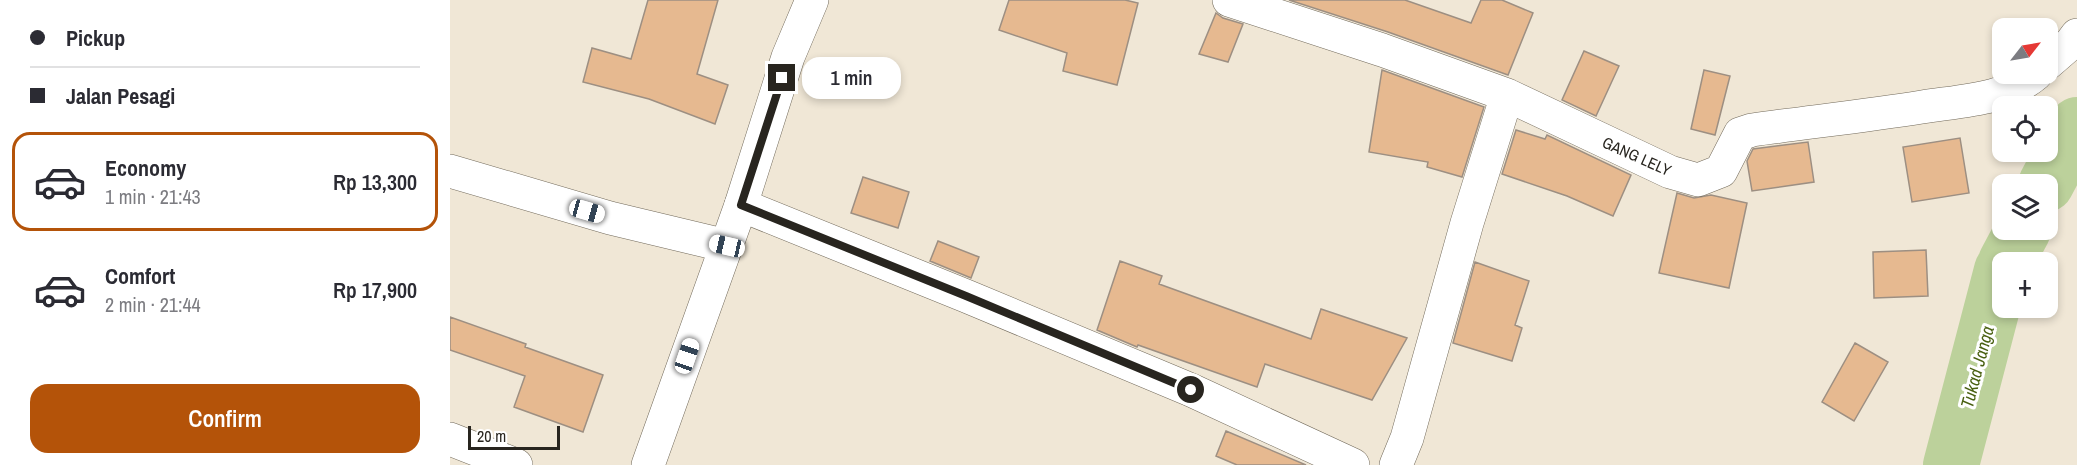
<!DOCTYPE html>
<html lang="en">
<head>
<meta charset="utf-8">
<style>
	body { margin:0; font-family:"Archivo Narrow",sans-serif; background:#f2f2f3; color:#2b2b33; height:100vh; display:flex; flex-direction:column; font-size:22px; white-space:nowrap }
	* { box-sizing:border-box; margin:0 }
	p { font-size:20px; color:#7c7c81 }
	.icon { flex:none; width:33px; height:33px; fill:none; stroke:currentColor; stroke-width:2; stroke-linecap:round; stroke-linejoin:round }
	.map { position:relative; flex:1; overflow:hidden }
	.side { display:flex; flex-direction:column; background:#fff; width:450px }
	.side>* { flex:none }
	.banner { display:grid; align-content:center; height:132px; padding:0 30px; background:#fff }
	.needle { width:39px; rotate:59deg }
	.fabs { position:absolute; left:1542px; top:18px; display:grid; gap:12px }
	.fabs a { display:grid; place-items:center; width:66px; height:66px; border-radius:12px; background:#fff; box-shadow:0 3px 9px #0003; font-size:30px }
	.scale { position:absolute; left:18px; bottom:15px; width:92px; box-sizing:border-box; padding-left:6px; border:3px solid #28251f; border-top:0; font-size:16px; line-height:21px; white-space:nowrap; color:#28251f; -webkit-text-stroke:4px #fff; paint-order:stroke }
	.end { position:absolute; width:27px; height:27px; margin:-14px; border:8px solid #28251f; background:#fff; box-shadow:0 0 0 3px #fff }
	.from { border-radius:50% }
	.bubble { position:absolute; height:42px; border-radius:18px; background:#fff; box-shadow:0 3px 9px #0003; font-size:20px; font-weight:600; line-height:42px; text-align:center }
	.car { position:absolute; width:18px; height:36px; margin:-18px -9px; border-radius:8px; box-shadow:0 0 4px 2px #0007; background:linear-gradient(#fff 24%,#345 0 40%,#fff 0 76%,#345 0 86%,#fff 0) }
	.banner b { display:flex; align-items:center; gap:21px; height:57px; font-size:22px }
	.banner b+b { border-top:2px solid #e1e1e2 }
	.banner i { width:15px; height:15px; background:#2b2b33 }
	ul { padding:0; list-style:none }
	li { display:flex; align-items:center; gap:18px; height:99px; margin:0 12px 9px; padding:0 18px; border:3px solid transparent; border-radius:18px }
	li div { flex:1 }
	li b { display:block; font-size:22px }
	li em { font-style:normal; font-weight:600 }
	li.selected { border-color:#b45309 }
	li>.icon { width:54px; height:54px; stroke-width:1.5 }
	.cta { display:flex; gap:12px; margin-top:auto; padding:12px 30px }
	.cta a { flex:1; height:69px; border-radius:18px; background:#b45309; color:#fff; font-size:24px; font-weight:600; line-height:69px; text-align:center }
	main { display:flex; flex:1; min-height:0 }
	.map>svg:first-child { display:block }
	.lines { fill:none; stroke-linecap:round; stroke-linejoin:round }
	.river { stroke:#bcd19b; stroke-width:56 }
	.building { fill:#e6b990; stroke:#9d8f82; stroke-width:1.5 }
	.minor-casing { stroke:#726a5b; stroke-width:34 }
	.tertiary-casing { stroke:#726a5b; stroke-width:34 }
	.minor { stroke:#fff; stroke-width:33 }
	.tertiary { stroke:#fff; stroke-width:33 }
	.route { stroke:#28251f; stroke-width:8 }
	.labels { text-anchor:middle; dominant-baseline:central; stroke-width:6; stroke-linejoin:round; paint-order:stroke }
	.street-label { font-size:16px; fill:#28251f; stroke:#fff }
	.water-label { font-size:18px; font-style:italic; fill:#4a6112; stroke:#fff }
</style>
</head>
<body>
<main>
<section class="side">
<div class="banner">
<b><i class="from"></i>Pickup</b>
<b><i></i>Jalan Pesagi</b>
</div>
<ul>
<li class="selected"><svg class="icon" aria-label="car" viewBox="0 0 24 24"><path d="M5 17H2v-5l4-1 3-4h7l3 4 3 1v5h-3M9 17h6M6 11h13"/><circle cx="7" cy="17" r="2"/><circle cx="17" cy="17" r="2"/></svg><div><b>Economy</b><p>1 min · 21:43</p></div><em>Rp 13,300</em></li>
<li><svg class="icon" aria-label="car" viewBox="0 0 24 24"><path d="M5 17H2v-5l4-1 3-4h7l3 4 3 1v5h-3M9 17h6M6 11h13"/><circle cx="7" cy="17" r="2"/><circle cx="17" cy="17" r="2"/></svg><div><b>Comfort</b><p>2 min · 21:44</p></div><em>Rp 17,900</em></li>
</ul>
<div class="cta"><a>Confirm</a></div>
</section>
<div class="map">
<svg width="1627" height="465" viewBox="0 0 1627 465">
	<rect width="100%" height="100%" fill="#f0e7d6"/>
	<g class="lines">
		<path class="river" d="M 1596,184 L 1627,125
			M 1556,262 L 1573,230
			M 1501,465 L 1552,270"/>
	</g>
	<path class="building" d="M 198,0 L 268,0 L 247,74 L 278,85 L 265,124 L 199,99 L 133,82 L 142,48 L 181,59 Z
		M 559,0 L 675,0 L 688,3 L 667,85 L 613,71 L 617,53 L 549,30 Z
		M 839,0 L 955,0 L 1021,23 L 1031,0 L 1052,0 L 1083,13 L 1058,75 L 938,32 Z
		M 766,13 L 773,18 L 793,24 L 778,62 L 749,54 Z
		M 1134,51 L 1169,66 L 1146,116 L 1112,100 Z
		M 932,70 L 1034,107 L 1012,177 L 977,167 L 978,162 L 919,152 Z
		M 1254,70 L 1280,76 L 1265,135 L 1241,129 Z
		M 1066,130 L 1095,139 L 1097,135 L 1181,175 L 1163,216 L 1117,196 L 1052,174 Z
		M 1510,138 L 1519,193 L 1462,202 L 1453,147 Z
		M 1358,142 L 1364,182 L 1302,191 L 1297,161 L 1303,149 Z
		M 413,177 L 459,192 L 448,228 L 401,213 Z
		M 1227,193 L 1244,198 L 1261,195 L 1297,203 L 1279,288 L 1209,273 Z
		M 488,241 L 529,257 L 521,278 L 480,261 Z
		M 1476,250 L 1478,296 L 1424,298 L 1423,252 Z
		M 670,261 L 712,276 L 709,284 L 861,339 L 871,309 L 957,338 L 922,400 L 815,364 L 807,387 L 688,345 L 687,347 L 647,330 Z
		M 1025,262 L 1079,281 L 1065,325 L 1072,328 L 1062,361 L 1003,343 Z
		M 0,317 L 76,344 L 75,347 L 153,375 L 133,432 L 64,407 L 75,376 L 0,350 Z
		M 1405,343 L 1438,362 L 1404,421 L 1372,402 Z
		M 776,431 L 856,465 L 787,465 L 766,456 Z"/>
	<g class="lines">
		<g class="minor-casing">
			<path id="minor" d="M 779,0 L 932,50 L 1057,95 L 1220,172 L 1248,180 L 1271,171 L 1290,134 L 1302,130 C 1359,122 1416,116 1472,107 C 1509,101 1556,100 1586,74
				M 1598,63 L 1621,43 L 1627,35
				M 0,171 L 160,218 L 277,246
				M 291,205 L 516,296 L 741,390 L 903,465
				M 0,439 L 66,465
				M 946,465 L 957,438 L 1017,223 L 1057,95"/>
		</g>
		<g class="tertiary-casing">
			<path id="tertiary" d="M 198,465 L 291,205 L 338,57 L 362,0"/>
		</g>
		<use href="#minor" class="minor"/>
		<use href="#tertiary" class="tertiary"/>
	</g>
	<g class="lines">
		<path class="route" d="M 332,78 L 291,205 L 516,296 L 741,390"/>
	</g>
	<g class="labels">
		<g class="street-label">
			<text transform="translate(1187 156) rotate(24)">GANG LELY</text>
		</g>
		<g class="water-label">
			<text transform="translate(1527 367) rotate(-75)">Tukad Janga</text>
		</g>
	</g>
</svg>
<div class="fabs">
<a><svg class="needle" viewBox="-14 -14 28 28"><path d="M0-13l5 13h-10z" fill="#e53935"/><path d="M0 13l5-13h-10z" fill="#7c7c81"/></svg></a>
<a><svg class="icon" aria-label="locate" viewBox="0 0 24 24"><circle cx="12" cy="12" r="6"/><path d="M12 2v4M12 18v4M2 12h4M18 12h4"/></svg></a>
<a><svg class="icon" aria-label="layers" viewBox="0 0 24 24"><path d="M12 4l9 5-9 5-9-5zM3 14l9 5 9-5"/></svg></a>
<a>+</a>
</div>
<div class="scale">20 m</div>
<i class="end from" style="left:741px;top:390px"></i>
<i class="end" style="left:332px;top:78px"></i>
<div class="bubble" style="left:352px;top:57px;width:99px">1 min</div>
<i class="car" style="left:137px;top:211px;rotate:106deg"></i>
<i class="car" style="left:277px;top:246px;rotate:283deg"></i>
<i class="car" style="left:237px;top:356px;rotate:19deg"></i>
</div>
</main>
</body>
</html>
